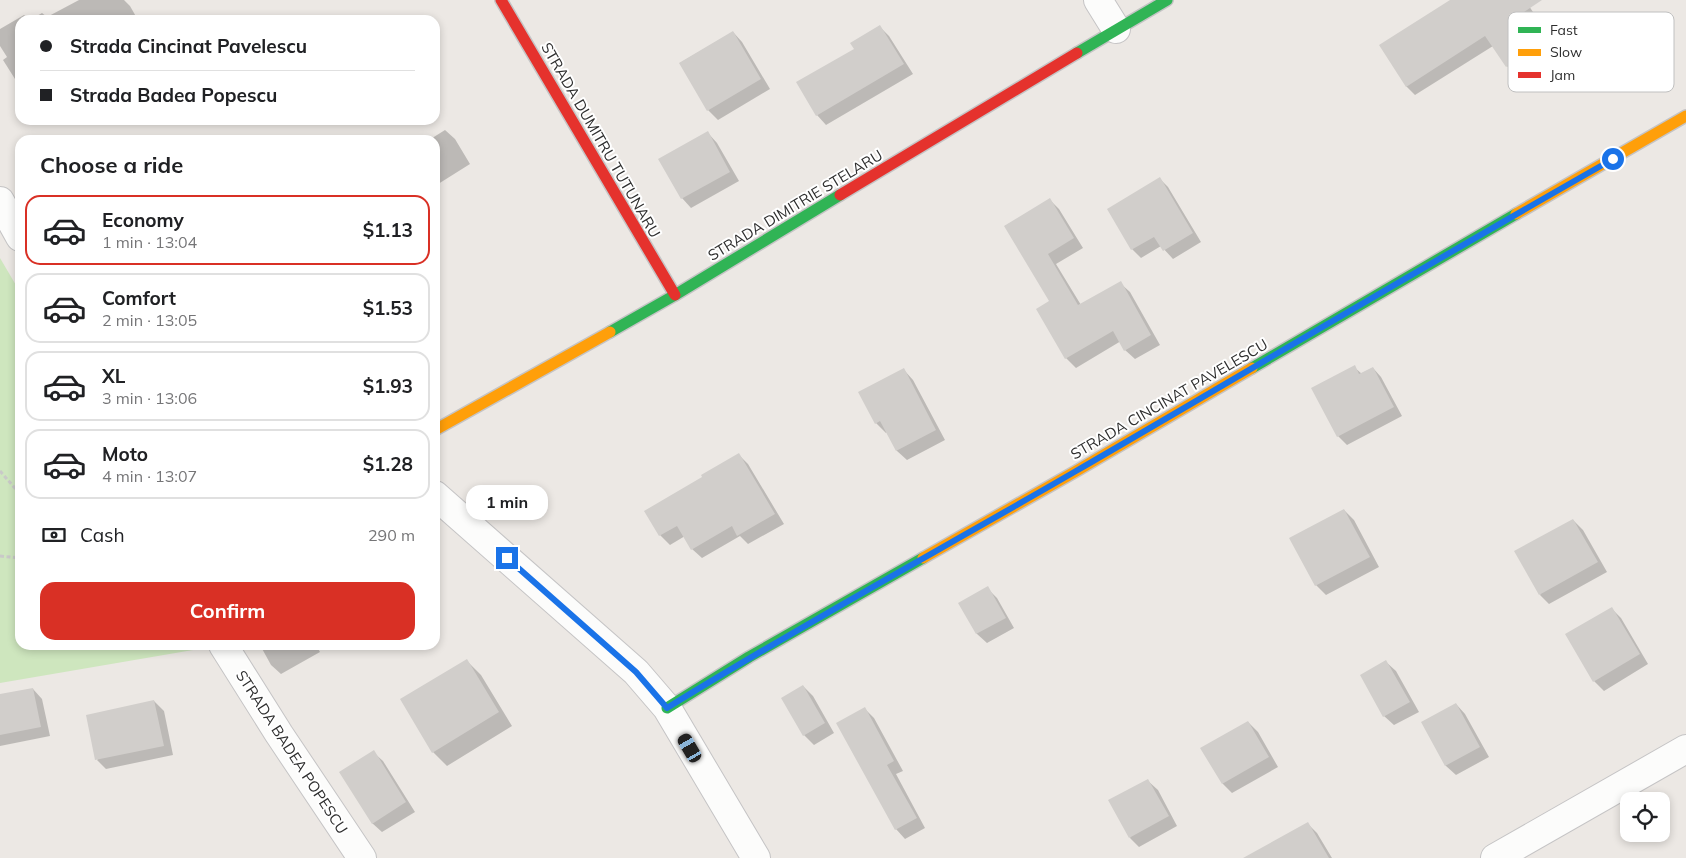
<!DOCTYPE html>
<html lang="en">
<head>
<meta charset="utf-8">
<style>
	body { margin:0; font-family:Mulish,sans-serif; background:#f2f2f2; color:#202124; height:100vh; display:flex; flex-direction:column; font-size:19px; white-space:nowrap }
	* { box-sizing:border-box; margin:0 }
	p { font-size:16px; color:#757577 }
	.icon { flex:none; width:28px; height:28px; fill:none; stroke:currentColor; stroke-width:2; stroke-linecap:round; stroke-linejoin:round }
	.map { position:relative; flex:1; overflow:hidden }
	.side { position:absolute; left:15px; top:135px; width:425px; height:515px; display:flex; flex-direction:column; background:#fff; border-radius:15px; box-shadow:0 2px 8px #0003 }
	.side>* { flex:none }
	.banner { position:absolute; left:15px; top:15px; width:425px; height:110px; border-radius:15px; box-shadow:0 2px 8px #0003; display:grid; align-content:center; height:110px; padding:0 25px; background:#fff }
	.buttons { position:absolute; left:1620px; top:792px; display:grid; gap:10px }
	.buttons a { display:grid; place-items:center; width:50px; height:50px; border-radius:10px; background:#fff; box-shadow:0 2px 8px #0003; font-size:25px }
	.end { position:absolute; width:22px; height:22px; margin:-11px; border:6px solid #1a73e8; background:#fff; box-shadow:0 0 0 2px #fff }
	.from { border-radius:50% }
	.bubble { position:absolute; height:35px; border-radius:15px; background:#fff; box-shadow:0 2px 8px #0003; font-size:16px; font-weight:700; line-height:35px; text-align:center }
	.car { position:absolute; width:15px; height:30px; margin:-15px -8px; border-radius:6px; box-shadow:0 0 4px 1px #0007; background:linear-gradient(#222 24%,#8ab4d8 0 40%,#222 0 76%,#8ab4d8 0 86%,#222 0) }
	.banner b { display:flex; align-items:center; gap:18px; height:48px; font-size:19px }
	.banner b+b { border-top:1px solid #e0e0e0 }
	.banner i { width:12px; height:12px; background:#202124 }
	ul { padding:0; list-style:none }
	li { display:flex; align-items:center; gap:15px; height:70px; margin:0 10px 8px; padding:0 15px; border:2px solid #e0e0e0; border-radius:15px }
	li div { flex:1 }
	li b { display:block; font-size:19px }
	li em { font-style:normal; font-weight:700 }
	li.selected { border-color:#d93025 }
	li>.icon { width:45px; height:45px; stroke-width:1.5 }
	h2 { padding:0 25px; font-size:22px; line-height:60px }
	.pay { display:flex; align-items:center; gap:12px; height:55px; padding:0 25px; font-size:19px }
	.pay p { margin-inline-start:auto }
	.button { display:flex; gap:10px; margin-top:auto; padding:10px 25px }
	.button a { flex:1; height:58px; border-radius:15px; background:#d93025; color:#fff; font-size:20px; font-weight:700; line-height:58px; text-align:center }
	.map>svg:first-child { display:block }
	.green { fill:#cee6be }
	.shadow { fill:#0003 }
	.building { fill:#d1cecb }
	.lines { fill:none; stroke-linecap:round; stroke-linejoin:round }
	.street-casing { stroke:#c5c4c5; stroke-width:30 }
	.fast-casing { stroke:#c5c4c5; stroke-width:14 }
	.slow-casing { stroke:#c5c4c5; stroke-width:14 }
	.jam-casing { stroke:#c5c4c5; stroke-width:14 }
	.path { stroke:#c9c9c8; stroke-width:3; stroke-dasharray:4 2.5; stroke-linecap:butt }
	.street { stroke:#fcfcfb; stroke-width:28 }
	.fast { stroke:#30b455; stroke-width:11 }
	.slow { stroke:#ff9f0a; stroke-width:11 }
	.jam { stroke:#e5322d; stroke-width:11 }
	.route { stroke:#1a73e8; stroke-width:6 }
	.labels { text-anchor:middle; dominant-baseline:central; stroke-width:4; stroke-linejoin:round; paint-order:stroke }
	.street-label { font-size:15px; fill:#2e2e2e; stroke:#fff }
	.key { fill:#fff; stroke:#c0c0c0; stroke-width:1 }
	.key-label { font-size:14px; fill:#2e2e2e }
</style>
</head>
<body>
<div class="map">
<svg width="1686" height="858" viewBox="0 0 1686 858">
	<rect width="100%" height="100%" fill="#ece8e4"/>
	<path class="green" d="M 0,258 L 20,292 L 20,645 L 191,645 L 193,650 L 0,683 Z"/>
	<path class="shadow" d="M 79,0 L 124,0 L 130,6 L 138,20 L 30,20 L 42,13 L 47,17 Z
		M 1451,0 L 1525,0 L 1537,18 L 1517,31 L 1537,60 L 1516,75 L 1507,66 L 1493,46 L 1415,95 L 1406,86 Z
		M 24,15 L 30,20 L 20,20 L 20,84 L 15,79 L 3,60 L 7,57 L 0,46 L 0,29 Z
		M 879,26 L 889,36 L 913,74 L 826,125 L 817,115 L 855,50 Z
		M 733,32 L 742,42 L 770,89 L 718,120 L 708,110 L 680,63 Z
		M 445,130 L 455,139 L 470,164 L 435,186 L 435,140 L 429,140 Z
		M 708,133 L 717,143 L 739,181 L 691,208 L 682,198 Z
		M 1160,179 L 1168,187 L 1201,242 L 1173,259 L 1161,246 L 1141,258 L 1132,249 Z
		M 1050,200 L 1059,209 L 1083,248 L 1056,264 L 1081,305 L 1120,283 L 1130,292 L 1160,345 L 1135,359 L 1125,350 L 1121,341 L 1076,368 L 1066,358 L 1051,302 L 1005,226 Z
		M 1354,367 L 1362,374 L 1373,368 L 1381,377 L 1402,416 L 1347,445 L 1338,436 Z
		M 904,370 L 913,380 L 945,440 L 907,460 L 897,451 L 887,432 L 886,433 L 876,423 Z
		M 739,455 L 748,464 L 784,524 L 748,544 L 740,536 L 702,558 L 692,549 L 685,536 L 670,545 L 660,535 Z
		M 1344,510 L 1354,520 L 1379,567 L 1326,595 L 1316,585 Z
		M 1573,520 L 1583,530 L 1607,572 L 1549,604 L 1540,595 Z
		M 987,588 L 997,598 L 1014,628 L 987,643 L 977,634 L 960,604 Z
		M 1612,609 L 1621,618 L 1648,664 L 1604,691 L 1594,681 Z
		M 260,645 L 316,645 L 320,652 L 281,674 L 271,665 Z
		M 467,661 L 481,675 L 512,726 L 447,766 L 433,752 Z
		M 1386,662 L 1396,671 L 1419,712 L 1394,725 L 1384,716 Z
		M 803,686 L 813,696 L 834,733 L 814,745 L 804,735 Z
		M 33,689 L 42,699 L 50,736 L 0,746 L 0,696 Z
		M 154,701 L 164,711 L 173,755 L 106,769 L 97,760 Z
		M 1456,704 L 1465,714 L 1489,757 L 1456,775 L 1446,766 L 1423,722 Z
		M 865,709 L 874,718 L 903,771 L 896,774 L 925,828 L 905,839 L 896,829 Z
		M 1248,722 L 1258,732 L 1278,767 L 1232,793 L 1223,784 L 1202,748 Z
		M 373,752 L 383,761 L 415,812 L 382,832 L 372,823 Z
		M 1148,781 L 1158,790 L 1177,826 L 1139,847 L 1130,838 Z
		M 1308,824 L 1317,833 L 1332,858 L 1279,858 Z"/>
	<path class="building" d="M 1450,0 L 1542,0 L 1509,22 L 1529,51 L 1506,67 L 1485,36 L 1406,87 L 1379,45 Z
		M 880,25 L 904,64 L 816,116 L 796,82 L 854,49 L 850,43 Z
		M 733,31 L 761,79 L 707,111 L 679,63 Z
		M 708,131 L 730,172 L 681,199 L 658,159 Z
		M 1160,177 L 1193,233 L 1163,251 L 1154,237 L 1131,250 L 1107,209 Z
		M 1050,198 L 1074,238 L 1048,254 L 1078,305 L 1121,281 L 1151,335 L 1124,351 L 1113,331 L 1065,359 L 1036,309 L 1049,301 L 1004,226 Z
		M 1355,365 L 1359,374 L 1373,367 L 1394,407 L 1337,437 L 1311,388 Z
		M 904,368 L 936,430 L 896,451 L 880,421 L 875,424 L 858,392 Z
		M 739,453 L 775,514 L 737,536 L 732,526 L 691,550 L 677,526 L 659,536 L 644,511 L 702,477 L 701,475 Z
		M 1344,509 L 1370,557 L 1315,586 L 1289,538 Z
		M 1573,519 L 1598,562 L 1539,595 L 1514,551 Z
		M 988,586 L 1006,618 L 976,634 L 958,603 Z
		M 1612,607 L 1640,654 L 1593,682 L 1565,634 Z
		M 467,659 L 499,712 L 432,753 L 400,699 Z
		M 1386,660 L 1410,702 L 1383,717 L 1360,675 Z
		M 803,685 L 825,723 L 803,736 L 781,698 Z
		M 33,688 L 41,727 L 0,735 L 0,694 Z
		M 154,700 L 164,746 L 95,760 L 86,715 Z
		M 1456,703 L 1480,747 L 1445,766 L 1421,722 Z
		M 865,707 L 894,761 L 887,765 L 917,818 L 895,830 L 836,723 Z
		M 1248,721 L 1269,757 L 1222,784 L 1200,748 Z
		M 374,750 L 406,802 L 372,824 L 339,772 Z
		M 1148,779 L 1169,816 L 1129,838 L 1108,800 Z
		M 1308,822 L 1329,858 L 1243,858 Z"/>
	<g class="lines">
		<g class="street-casing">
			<path id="street" d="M 1098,0 L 1116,29
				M 0,201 L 20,237
				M 435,495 L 636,672 L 667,708 L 756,858
				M 223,645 L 279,734 L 362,858
				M 1495,858 L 1686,749"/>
		</g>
		<g class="fast-casing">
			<path id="fast" d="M 1077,53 L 1167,0
				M 610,332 L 675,295 L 840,195
				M 1252,368 L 1516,214
				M 667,708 L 749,657 L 923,558"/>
		</g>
		<g class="slow-casing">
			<path id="slow" d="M 1516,214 L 1686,116
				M 435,430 L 610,332
				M 923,558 L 1078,470 L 1252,368"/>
		</g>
		<g class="jam-casing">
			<path id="jam" d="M 501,0 L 675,295
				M 840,195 L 1077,53"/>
		</g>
		<path class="path" d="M 0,471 L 20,494
			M 0,556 L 20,558"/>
		<use href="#street" class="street"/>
		<use href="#fast" class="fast"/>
		<use href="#slow" class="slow"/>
		<use href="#jam" class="jam"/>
	</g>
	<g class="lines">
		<path class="route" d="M 507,558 L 636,672 L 667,708 C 801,625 940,550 1076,471 C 1255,367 1433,261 1613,159"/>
	</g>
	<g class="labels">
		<g class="street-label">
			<text transform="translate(601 140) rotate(60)">STRADA DUMITRU TUTUNARU</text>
			<text transform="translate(795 205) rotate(-31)">STRADA DIMITRIE STELARU</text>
			<text transform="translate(1169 399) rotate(-30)">STRADA CINCINAT PAVELESCU</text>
			<text transform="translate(292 752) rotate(57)">STRADA BADEA POPESCU</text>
		</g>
	</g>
	<rect x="1508" y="12" width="166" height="80" rx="8" class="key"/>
	<rect x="1518" y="27" width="23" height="6" fill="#30b455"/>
	<rect x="1518" y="49" width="23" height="7" fill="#ff9f0a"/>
	<rect x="1518" y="72" width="23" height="6" fill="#e5322d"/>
	<g class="key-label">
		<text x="1550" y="35">Fast</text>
		<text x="1550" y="57">Slow</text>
		<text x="1550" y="80">Jam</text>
	</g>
</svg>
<div class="buttons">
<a><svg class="icon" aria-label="locate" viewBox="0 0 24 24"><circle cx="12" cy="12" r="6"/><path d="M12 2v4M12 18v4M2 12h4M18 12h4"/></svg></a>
</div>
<i class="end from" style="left:1613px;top:159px"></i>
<i class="end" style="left:507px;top:558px"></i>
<div class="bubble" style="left:466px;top:485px;width:82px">1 min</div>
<i class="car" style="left:690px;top:748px;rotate:330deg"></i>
<div class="banner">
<b><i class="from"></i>Strada Cincinat Pavelescu</b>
<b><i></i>Strada Badea Popescu</b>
</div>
<section class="side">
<h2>Choose a ride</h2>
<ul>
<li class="selected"><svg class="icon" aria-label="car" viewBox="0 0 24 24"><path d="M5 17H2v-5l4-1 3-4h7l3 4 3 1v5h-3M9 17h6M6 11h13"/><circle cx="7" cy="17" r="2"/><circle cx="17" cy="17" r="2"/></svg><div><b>Economy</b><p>1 min · 13:04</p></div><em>$1.13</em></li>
<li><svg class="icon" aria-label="car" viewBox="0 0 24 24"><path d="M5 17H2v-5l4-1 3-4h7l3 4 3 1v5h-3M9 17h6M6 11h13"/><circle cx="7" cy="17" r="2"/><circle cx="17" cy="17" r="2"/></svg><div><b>Comfort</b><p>2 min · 13:05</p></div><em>$1.53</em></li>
<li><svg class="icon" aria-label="car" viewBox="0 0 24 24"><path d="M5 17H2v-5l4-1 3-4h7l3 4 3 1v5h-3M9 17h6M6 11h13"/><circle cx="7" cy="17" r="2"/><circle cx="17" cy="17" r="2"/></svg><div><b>XL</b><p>3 min · 13:06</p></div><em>$1.93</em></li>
<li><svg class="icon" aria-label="car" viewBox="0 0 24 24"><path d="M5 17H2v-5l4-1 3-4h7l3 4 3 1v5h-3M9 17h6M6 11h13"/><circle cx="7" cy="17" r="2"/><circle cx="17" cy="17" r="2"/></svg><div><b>Moto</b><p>4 min · 13:07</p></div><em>$1.28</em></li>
</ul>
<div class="pay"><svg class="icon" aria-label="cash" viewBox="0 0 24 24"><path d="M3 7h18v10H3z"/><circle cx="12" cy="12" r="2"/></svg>Cash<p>290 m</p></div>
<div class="button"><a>Confirm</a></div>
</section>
</div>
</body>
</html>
